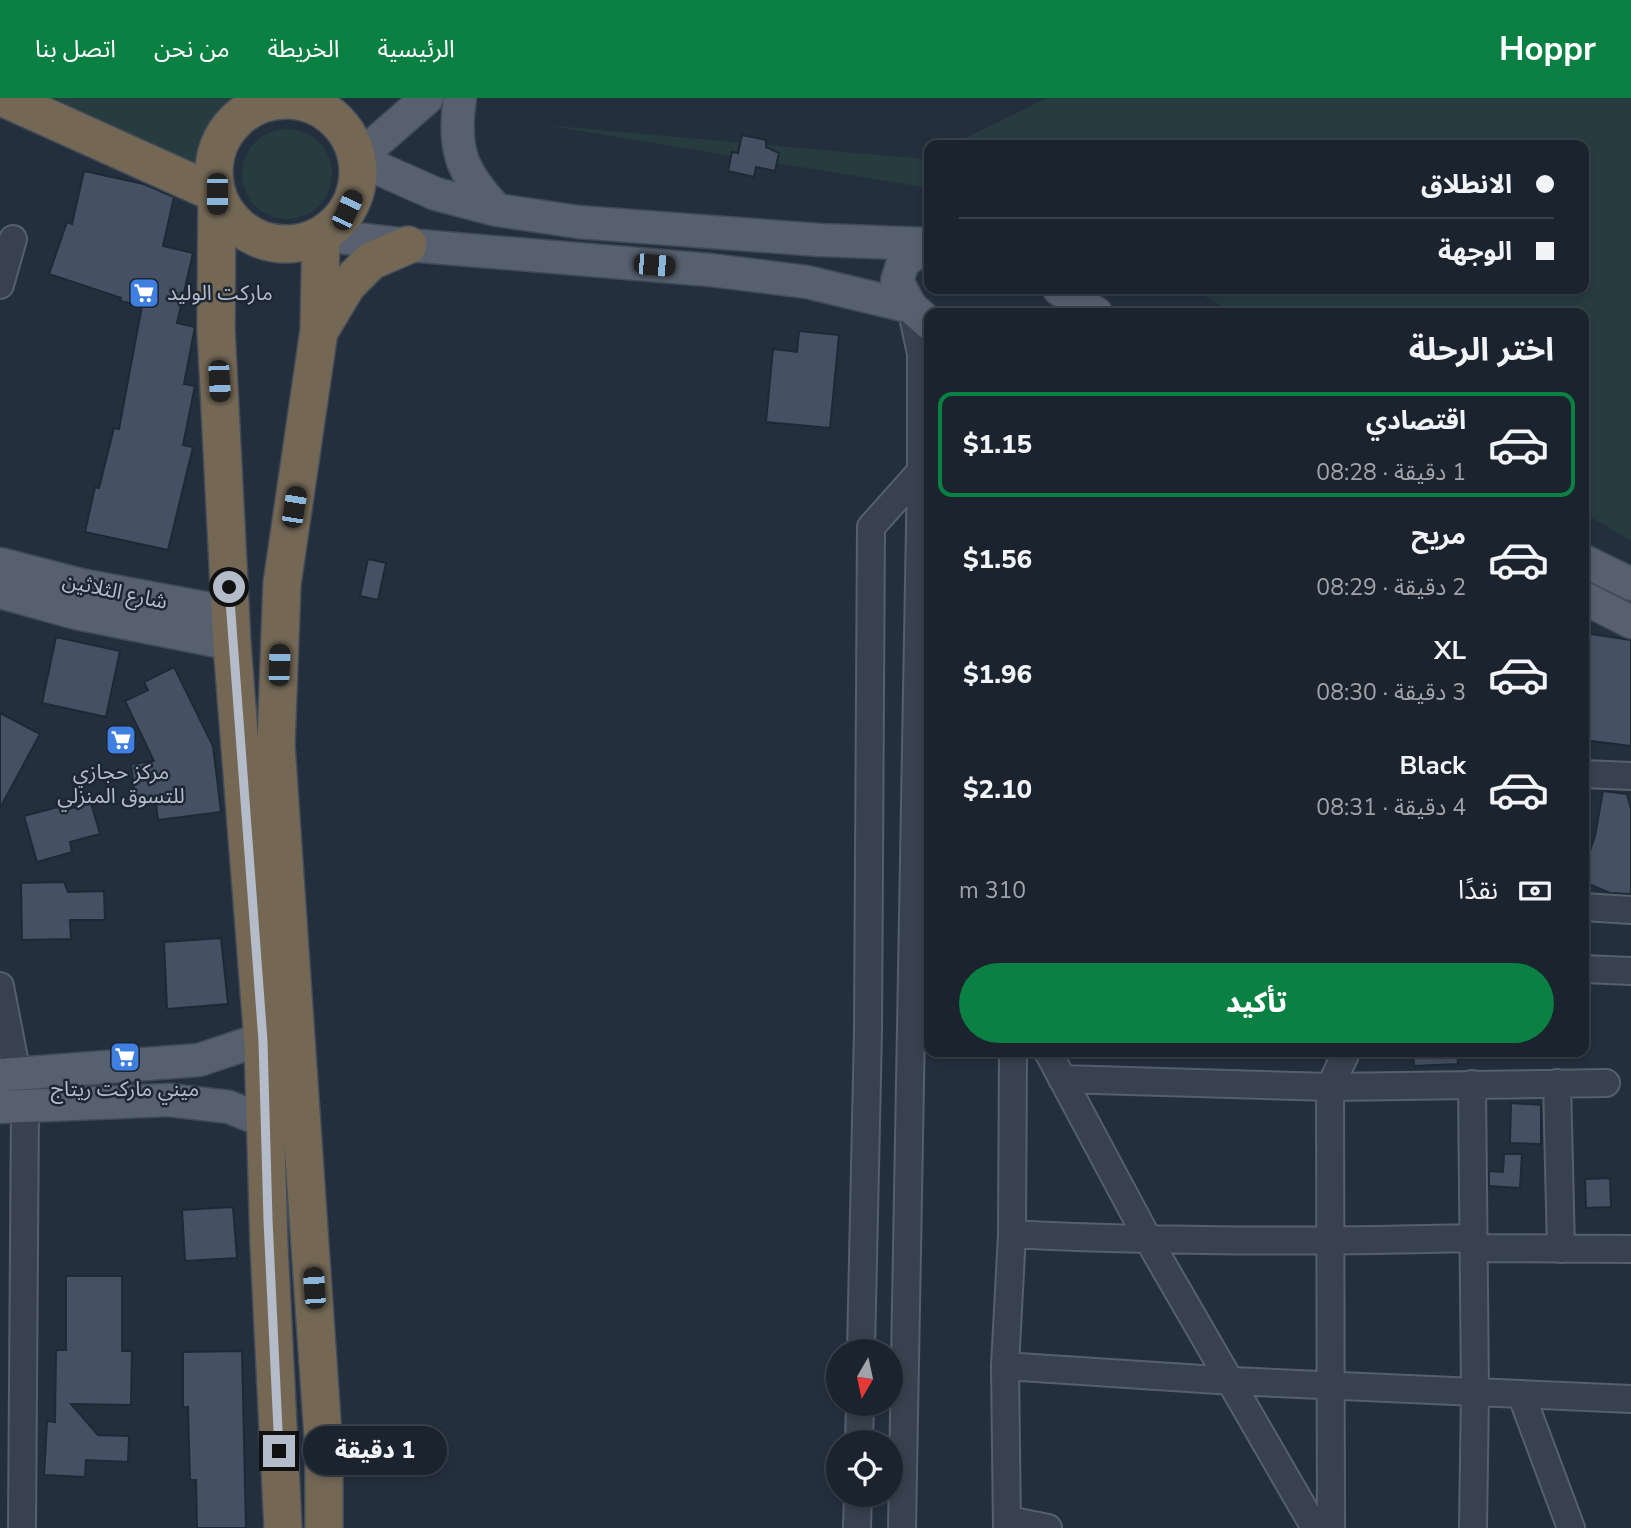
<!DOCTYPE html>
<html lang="ar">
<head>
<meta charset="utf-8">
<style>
	body { margin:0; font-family:"Nunito Sans","Noto Sans Arabic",sans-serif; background:#242b36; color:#f1f3f6; direction:rtl; height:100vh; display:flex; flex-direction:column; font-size:26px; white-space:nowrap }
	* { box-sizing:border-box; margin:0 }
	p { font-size:23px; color:#a0a4aa }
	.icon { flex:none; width:38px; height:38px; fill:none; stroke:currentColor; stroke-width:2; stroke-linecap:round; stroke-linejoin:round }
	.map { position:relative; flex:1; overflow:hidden; direction:ltr }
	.sheet { position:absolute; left:924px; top:210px; width:665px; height:749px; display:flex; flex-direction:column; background:#1b232e; border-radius:14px; box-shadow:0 4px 10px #0003,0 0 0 2px #39404a; direction:rtl }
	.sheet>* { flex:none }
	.hud { position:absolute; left:924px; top:42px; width:665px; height:154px; border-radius:14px; box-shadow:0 4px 10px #0003,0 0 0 2px #39404a; direction:rtl; display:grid; align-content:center; height:154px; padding:0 35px; background:#1b232e }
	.needle { width:46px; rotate:189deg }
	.tools { position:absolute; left:826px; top:1241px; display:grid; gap:14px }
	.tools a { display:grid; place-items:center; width:77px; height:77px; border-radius:50%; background:#1b232e; box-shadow:0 4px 10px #0003,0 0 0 2px #39404a; font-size:35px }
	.end { position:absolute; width:32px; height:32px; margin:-16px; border:9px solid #b4bcc9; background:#111; box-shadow:0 0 0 4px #111 }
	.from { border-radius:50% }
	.bubble { position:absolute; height:49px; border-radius:24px; background:#1b232e; box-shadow:0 4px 10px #0003,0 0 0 2px #39404a; font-size:23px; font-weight:800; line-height:49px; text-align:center; direction:rtl }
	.car { position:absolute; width:21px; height:42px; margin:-21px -10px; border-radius:9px; box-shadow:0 0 5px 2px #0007; background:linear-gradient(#222 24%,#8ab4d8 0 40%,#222 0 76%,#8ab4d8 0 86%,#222 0) }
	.hud b { display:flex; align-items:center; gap:24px; height:66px; font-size:26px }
	.hud b+b { border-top:2px solid #39404a }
	.hud i { width:18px; height:18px; background:#f1f3f6 }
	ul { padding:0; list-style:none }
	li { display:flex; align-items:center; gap:21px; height:105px; margin:0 14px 10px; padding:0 21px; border:4px solid transparent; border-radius:14px }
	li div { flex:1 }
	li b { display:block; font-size:26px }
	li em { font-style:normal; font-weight:800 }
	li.selected { border-color:#0b8043 }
	li>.icon { width:63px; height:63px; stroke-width:1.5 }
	h2 { padding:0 35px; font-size:32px; line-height:84px }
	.pay { display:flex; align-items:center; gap:18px; height:77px; padding:0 35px; font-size:26px }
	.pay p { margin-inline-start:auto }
	.cta { display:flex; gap:14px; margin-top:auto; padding:14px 35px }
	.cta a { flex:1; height:80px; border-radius:42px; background:#0b8043; color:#fff; font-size:28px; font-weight:800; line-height:80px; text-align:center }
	header { display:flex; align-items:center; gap:42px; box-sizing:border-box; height:98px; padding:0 35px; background:#0b8043; color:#fff }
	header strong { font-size:33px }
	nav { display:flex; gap:38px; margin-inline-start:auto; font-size:24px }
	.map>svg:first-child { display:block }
	.green { fill:#263c3f }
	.building { fill:#455162; stroke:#1f2835; stroke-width:2 }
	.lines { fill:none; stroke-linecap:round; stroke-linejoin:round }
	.minor-casing { stroke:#565f6c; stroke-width:30 }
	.major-casing { stroke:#414a57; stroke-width:35 }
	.highway-casing { stroke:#434c59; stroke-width:40 }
	.minor { stroke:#38414e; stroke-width:26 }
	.major { stroke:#56606e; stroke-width:32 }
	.highway { stroke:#746855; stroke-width:37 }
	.route { stroke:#b4bcc9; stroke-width:9 }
	.labels { text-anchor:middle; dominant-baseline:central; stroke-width:5; stroke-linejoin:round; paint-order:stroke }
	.poi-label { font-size:21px; fill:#b4bcc9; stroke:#1d2633 }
	.street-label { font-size:21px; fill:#b4bcc9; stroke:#1d2633 }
</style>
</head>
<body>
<header>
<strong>Hoppr</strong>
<nav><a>الرئيسية</a><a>الخريطة</a><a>من نحن</a><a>اتصل بنا</a></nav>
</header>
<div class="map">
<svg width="1631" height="1430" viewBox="0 0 1631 1430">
	<rect width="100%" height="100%" fill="#242f3e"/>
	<path class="green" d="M 44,0 L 236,0 L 250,6 C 227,24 212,40 207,70 Z
		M 1047,0 L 1631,0 L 1631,443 L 1584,415 L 1584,215 L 1234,215 L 1192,191 L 1584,191 L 1584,47 L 951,47 Z
		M 544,27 L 923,61 L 929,58 L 929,90 Z
		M242 76a45 45 0 1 1 90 0a45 45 0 1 1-90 0Z"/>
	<path class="building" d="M 742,37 L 766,42 L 766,49 L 779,55 L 775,73 L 756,69 L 754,79 L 728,73 L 732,54 L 738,55 Z
		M 84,73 L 144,86 L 174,99 L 163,148 L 193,155 L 177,225 L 195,229 L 184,286 L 195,288 L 183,347 L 193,349 L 168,452 L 85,434 L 95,389 L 99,390 L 114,330 L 119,331 L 142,208 L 120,203 L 121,200 L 49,176 L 67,124 L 72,126 Z
		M 799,233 L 839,237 L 830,330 L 766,324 L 773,251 L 797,254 Z
		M 368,461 L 386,465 L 378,502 L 360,498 Z
		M 1584,535 L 1631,542 L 1631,648 L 1584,642 Z
		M 56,539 L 120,553 L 106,619 L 42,605 Z
		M 174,569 L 213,648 L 221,714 L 158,722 L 156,705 L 136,707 L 131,666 L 154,663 L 125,603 L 148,592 L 144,584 Z
		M 0,615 L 40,636 L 0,710 Z
		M 1603,693 L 1627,696 L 1631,711 L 1631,796 L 1610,795 L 1584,784 L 1584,770 L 1595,738 Z
		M 91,705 L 100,736 L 70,744 L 72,754 L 37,764 L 24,718 L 58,709 L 62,713 Z
		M 64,784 L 68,794 L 104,793 L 105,822 L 70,822 L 71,841 L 22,842 L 21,785 Z
		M 221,840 L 228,906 L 167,911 L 164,844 Z
		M 1413,954 L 1457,954 L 1458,966 L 1414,968 Z
		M 1511,1005 L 1541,1007 L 1541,1046 L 1510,1045 Z
		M 1504,1056 L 1522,1056 L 1520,1090 L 1489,1088 L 1489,1073 L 1503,1074 Z
		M 1610,1080 L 1611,1109 L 1586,1110 L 1585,1081 Z
		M 233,1109 L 237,1160 L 185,1163 L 182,1112 Z
		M 66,1178 L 122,1178 L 122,1253 L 132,1253 L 131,1307 L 71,1306 L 98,1337 L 129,1338 L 128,1364 L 86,1362 L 85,1379 L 44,1377 L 47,1323 L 55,1324 L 56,1252 L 66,1252 Z
		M 242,1253 L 246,1430 L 197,1430 L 196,1382 L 190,1382 L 188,1309 L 183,1309 L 183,1254 Z"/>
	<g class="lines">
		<g class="minor-casing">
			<path id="minor" d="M 0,187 L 13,141
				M 1584,676 L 1631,678
				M 1584,809 L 1631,812
				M 1584,871 L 1631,873
				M 0,888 L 17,976
				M 1048,954 L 1149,1143 L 1315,1430
				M 1062,981 L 1330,989 L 1606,985
				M 1557,985 L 1561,1151
				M 1472,986 L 1475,1294 L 1473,1430
				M 1012,1136 C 1166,1144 1319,1144 1474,1140
				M 1474,1150 L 1631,1151
				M 861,1253 L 868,932 L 871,429 L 921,373
				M 1005,1268 L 1233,1283 L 1631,1301
				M 1521,1296 L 1571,1430
				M 859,1344 L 860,1306
				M 1008,1422 L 1048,1430
				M 22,1430 L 25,1008
				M 857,1430 L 858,1396
				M 902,1430 L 921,373 L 921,256 L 911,209
				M 1007,1430 L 1005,1268 L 1012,1136 L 1013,954
				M 1331,1430 L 1330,989 L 1345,957 L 1342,954"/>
		</g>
		<g class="major-casing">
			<path id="major" d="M 427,0 L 357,61 L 436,96 L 497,112 L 578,124 L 820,142 L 926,146
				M 460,0 C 452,52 462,75 497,112
				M 279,2 L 287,0
				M 321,137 L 408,147 L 710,172 L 807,184 L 911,209
				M 929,146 L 903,164 L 897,183 L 911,209 L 929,225
				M 1059,191 L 1096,215
				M 1584,463 L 1631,486
				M 0,466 L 81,487 L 231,515
				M 0,494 L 76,515 L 232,546
				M 1584,500 L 1631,524
				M 0,977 L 199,962 L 271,938 L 286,938
				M 0,1009 L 169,1002 L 229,1009 L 287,1032"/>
		</g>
		<g class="highway-casing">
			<path id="highway" d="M 4,0 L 217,96 L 216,231 L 232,546 L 263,943 L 269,1147 L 283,1430
				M214 74a72 72 0 1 1 144 0a72 72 0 1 1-144 0Z
				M 321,137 L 319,233 L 282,486 L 276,647 L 324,1353 L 324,1430
				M 320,232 L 347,187 L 371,163 L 408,147"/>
		</g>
		<use href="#minor" class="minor"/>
		<use href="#major" class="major"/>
		<use href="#highway" class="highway"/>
	</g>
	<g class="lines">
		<path class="route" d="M 229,489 L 263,943 L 268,1122 L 279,1353"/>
	</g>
	<defs>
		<g id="supermarket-square" transform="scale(1.575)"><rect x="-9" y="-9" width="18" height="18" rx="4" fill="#3f7fe0" stroke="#1d2633"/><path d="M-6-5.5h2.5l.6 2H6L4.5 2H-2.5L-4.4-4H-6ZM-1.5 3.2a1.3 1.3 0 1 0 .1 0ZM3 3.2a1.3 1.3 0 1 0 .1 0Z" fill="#fff"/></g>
	</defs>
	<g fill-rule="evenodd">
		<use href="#supermarket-square" x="144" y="195"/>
		<use href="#supermarket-square" x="121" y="642"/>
		<use href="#supermarket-square" x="125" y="959"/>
	</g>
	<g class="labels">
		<g class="poi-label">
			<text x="167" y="195" text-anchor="start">ماركت الوليد</text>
			<text x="121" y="674">مركز حجازي<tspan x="121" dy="24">للتسوق المنزلي</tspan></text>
			<text x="125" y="991">ميني ماركت ريتاج</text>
		</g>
		<g class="street-label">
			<text transform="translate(115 493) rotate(12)">شارع الثلاثين</text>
		</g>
	</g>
</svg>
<div class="tools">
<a><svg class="needle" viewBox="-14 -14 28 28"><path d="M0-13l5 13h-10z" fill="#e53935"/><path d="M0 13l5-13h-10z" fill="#a0a4aa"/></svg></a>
<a><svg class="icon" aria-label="locate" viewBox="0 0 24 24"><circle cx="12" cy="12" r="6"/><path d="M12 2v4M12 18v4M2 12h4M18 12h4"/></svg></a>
</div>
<i class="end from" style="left:229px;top:489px"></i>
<i class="end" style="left:279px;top:1353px"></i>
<div class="bubble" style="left:303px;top:1328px;width:144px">1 دقيقة</div>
<i class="car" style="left:217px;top:96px;rotate:180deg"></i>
<i class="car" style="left:347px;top:112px;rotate:25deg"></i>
<i class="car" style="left:654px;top:167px;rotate:95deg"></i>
<i class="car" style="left:219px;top:283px;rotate:177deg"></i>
<i class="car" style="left:294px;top:409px;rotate:9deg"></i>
<i class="car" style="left:279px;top:567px;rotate:2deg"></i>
<i class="car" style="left:314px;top:1190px;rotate:356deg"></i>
<div class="hud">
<b><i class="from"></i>الانطلاق</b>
<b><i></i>الوجهة</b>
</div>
<section class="sheet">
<h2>اختر الرحلة</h2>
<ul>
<li class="selected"><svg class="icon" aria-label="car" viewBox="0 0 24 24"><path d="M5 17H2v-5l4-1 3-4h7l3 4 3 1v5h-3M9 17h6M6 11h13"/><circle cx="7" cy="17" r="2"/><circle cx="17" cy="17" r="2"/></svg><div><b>اقتصادي</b><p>1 دقيقة · 08:28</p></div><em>$1.15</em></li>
<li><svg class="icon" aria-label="car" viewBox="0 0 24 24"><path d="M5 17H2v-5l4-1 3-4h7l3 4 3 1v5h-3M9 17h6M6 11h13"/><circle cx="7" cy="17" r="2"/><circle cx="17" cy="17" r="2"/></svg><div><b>مريح</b><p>2 دقيقة · 08:29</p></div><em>$1.56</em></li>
<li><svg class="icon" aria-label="car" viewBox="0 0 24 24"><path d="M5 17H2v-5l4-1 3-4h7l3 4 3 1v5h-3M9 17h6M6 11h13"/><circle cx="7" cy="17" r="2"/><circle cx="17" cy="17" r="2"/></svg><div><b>XL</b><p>3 دقيقة · 08:30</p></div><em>$1.96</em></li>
<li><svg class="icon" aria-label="car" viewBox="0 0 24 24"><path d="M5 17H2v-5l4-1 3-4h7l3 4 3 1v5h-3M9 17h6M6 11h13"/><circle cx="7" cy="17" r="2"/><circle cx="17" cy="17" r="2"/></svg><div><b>Black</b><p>4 دقيقة · 08:31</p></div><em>$2.10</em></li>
</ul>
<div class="pay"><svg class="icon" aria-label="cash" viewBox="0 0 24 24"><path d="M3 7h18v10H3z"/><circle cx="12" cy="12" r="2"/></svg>نقدًا<p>310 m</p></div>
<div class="cta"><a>تأكيد</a></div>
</section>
</div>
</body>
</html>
